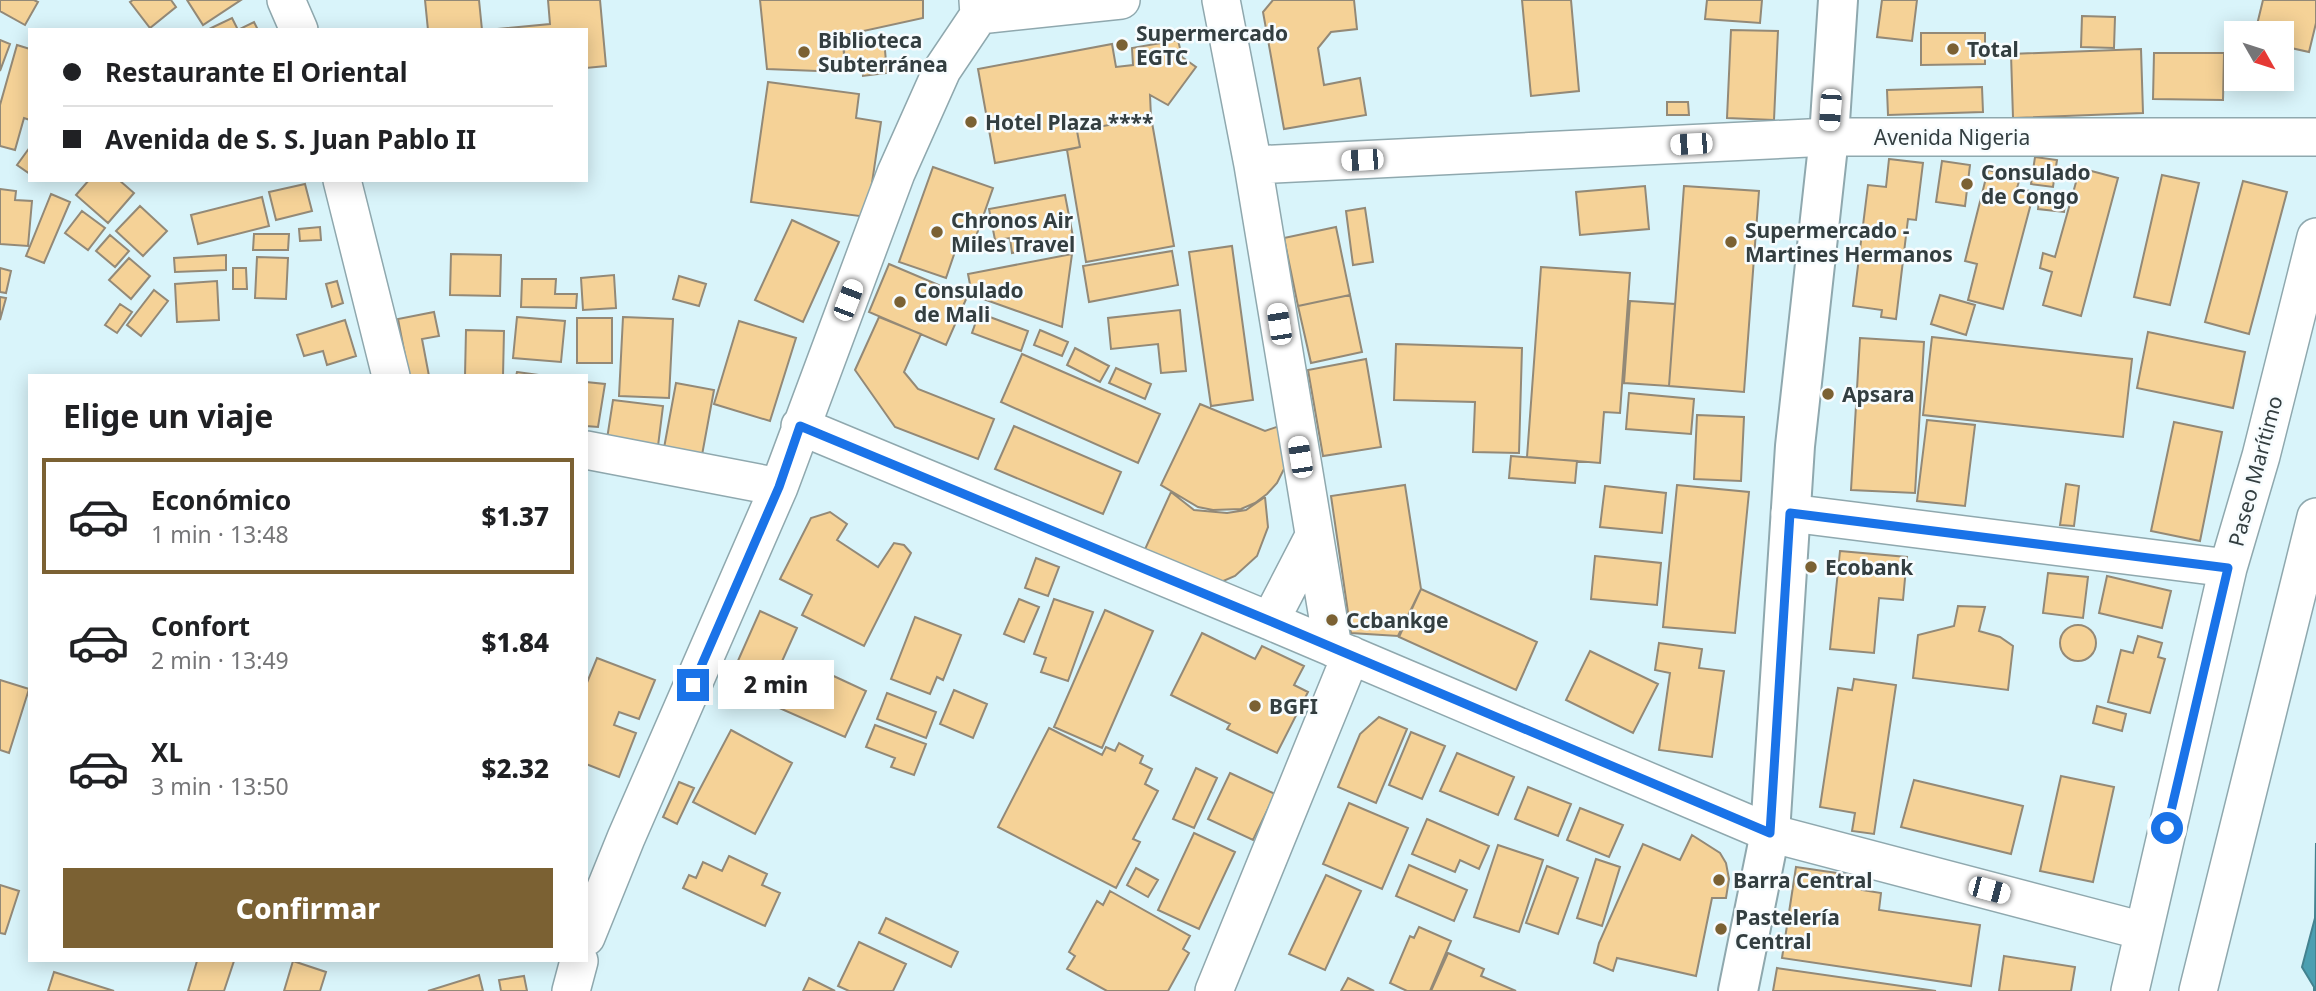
<!DOCTYPE html>
<html lang="es">
<head>
<meta charset="utf-8">
<style>
	body { margin:0; font-family:"Noto Sans",sans-serif; background:#f6f6f6; color:#202124; height:100vh; display:flex; flex-direction:column; font-size:26px; white-space:nowrap }
	* { box-sizing:border-box; margin:0 }
	p { font-size:23px; color:#757577 }
	.icon { flex:none; width:38px; height:38px; fill:none; stroke:currentColor; stroke-width:2; stroke-linecap:round; stroke-linejoin:round }
	.map { position:relative; flex:1; overflow:hidden }
	.drawer { position:absolute; left:28px; top:374px; width:560px; height:588px; display:flex; flex-direction:column; background:#fff; border-radius:0px; box-shadow:0 4px 18px #0003 }
	.drawer>* { flex:none }
	.top-card { position:absolute; left:28px; top:28px; width:560px; height:154px; border-radius:0px; box-shadow:0 4px 18px #0003; display:grid; align-content:center; height:154px; padding:0 35px; background:#fff }
	.needle { width:46px; rotate:129deg }
	.buttons { position:absolute; left:2224px; top:21px; display:grid; gap:14px }
	.buttons a { display:grid; place-items:center; width:70px; height:70px; border-radius:0px; background:#fff; box-shadow:0 4px 18px #0003; font-size:35px }
	.end { position:absolute; width:32px; height:32px; margin:-16px; border:9px solid #1a73e8; background:#fff; box-shadow:0 0 0 4px #fff }
	.from { border-radius:50% }
	.bubble { position:absolute; height:49px; border-radius:0px; background:#fff; box-shadow:0 4px 18px #0003; font-size:23px; font-weight:800; line-height:49px; text-align:center }
	.car { position:absolute; width:21px; height:42px; margin:-21px -10px; border-radius:9px; box-shadow:0 0 5px 2px #0007; background:linear-gradient(#fff 24%,#345 0 40%,#fff 0 76%,#345 0 86%,#fff 0) }
	.top-card b { display:flex; align-items:center; gap:24px; height:66px; font-size:26px }
	.top-card b+b { border-top:2px solid #e0e0e0 }
	.top-card i { width:18px; height:18px; background:#202124 }
	ul { padding:0; list-style:none }
	li { display:flex; align-items:center; gap:21px; height:116px; margin:0 14px 10px; padding:0 21px; border:4px solid transparent; border-radius:0px }
	li div { flex:1 }
	li b { display:block; font-size:26px }
	li em { font-style:normal; font-weight:800 }
	li.selected { border-color:#7b6133 }
	li>.icon { width:63px; height:63px; stroke-width:1.5 }
	h2 { padding:0 35px; font-size:32px; line-height:84px }
	.action { display:flex; gap:14px; margin-top:auto; padding:14px 35px }
	.action a { flex:1; height:80px; border-radius:0px; background:#7b6133; color:#fff; font-size:28px; font-weight:800; line-height:80px; text-align:center }
	.map>svg:first-child { display:block }
	.water { fill:#4b9fb1; stroke:#44828f; stroke-width:2 }
	.building { fill:#f5d297; stroke:#938977; stroke-width:2 }
	.lines { fill:none; stroke-linecap:round; stroke-linejoin:round }
	.minor-casing { stroke:#8fa8ae; stroke-width:40 }
	.major-casing { stroke:#8fa8ae; stroke-width:42 }
	.minor { stroke:#fff; stroke-width:37 }
	.major { stroke:#fff; stroke-width:38 }
	.route { stroke:#1a73e8; stroke-width:9 }
	.poi-dot { fill:#7b6133; stroke:#f7fcfe; stroke-width:2.5 }
	.labels { text-anchor:middle; dominant-baseline:central; stroke-width:5; stroke-linejoin:round; paint-order:stroke }
	.poi-label { font-size:21px; font-weight:bold; fill:#333e40; stroke:#f7fcfe; text-anchor:start }
	.street-label { font-size:21px; fill:#333e40; stroke:#f7fcfe }
</style>
</head>
<body>
<div class="map">
<svg width="2316" height="991" viewBox="0 0 2316 991">
	<rect width="100%" height="100%" fill="#d9f4fa"/>
	<path class="water" d="M 2316,843 L 2316,991 L 2314,991 L 2314,987 L 2302,967 L 2315,918 Z"/>
	<path class="building" d="M 0,0 L 34,0 L 38,2 L 25,25 L 0,11 Z
		M 133,0 L 171,0 L 176,7 L 150,28 L 130,2 Z
		M 187,0 L 241,0 L 203,25 Z
		M 425,0 L 479,0 L 482,30 L 428,30 Z
		M 548,0 L 600,0 L 606,66 L 586,68 L 586,30 L 487,30 L 550,24 Z
		M 760,0 L 923,0 L 923,18 L 845,35 L 843,72 L 767,69 Z
		M 1273,0 L 1354,0 L 1357,29 L 1331,32 L 1318,48 L 1324,85 L 1360,78 L 1366,115 L 1284,129 L 1263,12 Z
		M 1522,0 L 1571,0 L 1579,91 L 1531,96 Z
		M 1707,0 L 1762,0 L 1760,23 L 1705,19 Z
		M 1882,0 L 1917,0 L 1912,41 L 1877,37 Z
		M 2263,0 L 2316,0 L 2316,23 L 2309,52 L 2282,46 L 2282,33 L 2255,33 Z
		M 2082,16 L 2115,17 L 2114,48 L 2081,47 Z
		M 232,18 L 238,30 L 254,22 L 258,30 L 207,30 Z
		M 1731,30 L 1778,31 L 1774,120 L 1727,118 Z
		M 1921,33 L 1985,33 L 1985,64 L 1921,65 Z
		M 884,39 L 887,73 L 863,76 L 862,64 L 845,65 L 843,44 Z
		M 0,40 L 10,44 L 0,71 Z
		M 1178,40 L 1182,57 L 1196,67 L 1168,105 L 1150,95 L 1151,117 L 1077,131 L 1080,147 L 995,163 L 978,69 L 1112,44 L 1116,67 L 1133,65 L 1132,48 Z
		M 17,45 L 30,49 L 30,120 L 24,118 L 15,150 L 0,146 L 0,105 Z
		M 2141,49 L 2143,113 L 2013,118 L 2011,54 Z
		M 2154,53 L 2224,53 L 2223,100 L 2153,99 Z
		M 768,82 L 859,94 L 856,118 L 881,122 L 867,217 L 751,202 Z
		M 1982,87 L 1983,112 L 1888,115 L 1887,90 Z
		M 1667,102 L 1688,102 L 1689,115 L 1667,115 Z
		M 1151,117 L 1174,246 L 1086,262 L 1067,150 L 1080,147 L 1077,131 Z
		M 30,147 L 30,174 L 17,165 Z
		M 2035,157 L 2057,160 L 2053,187 L 2031,184 Z
		M 1889,159 L 1923,163 L 1916,220 L 1908,219 L 1896,319 L 1881,317 L 1882,310 L 1853,306 L 1868,185 L 1886,187 Z
		M 1942,161 L 1970,165 L 1965,206 L 1936,202 Z
		M 933,167 L 993,188 L 973,245 L 959,240 L 946,278 L 899,262 Z
		M 2080,168 L 2118,178 L 2081,316 L 2043,305 L 2052,272 L 2040,268 L 2043,253 L 2055,257 Z
		M 1988,170 L 2020,178 L 2017,188 L 2034,192 L 2003,309 L 1968,300 L 1977,264 L 1965,261 Z
		M 2162,175 L 2199,183 L 2170,305 L 2134,297 Z
		M 89,180 L 119,180 L 134,193 L 108,223 L 76,195 Z
		M 2243,181 L 2287,192 L 2249,334 L 2205,322 Z
		M 305,184 L 312,211 L 276,220 L 269,192 Z
		M 1645,186 L 1649,229 L 1580,235 L 1576,192 Z
		M 1684,186 L 1759,191 L 1744,392 L 1669,386 Z
		M 0,189 L 16,191 L 15,200 L 32,201 L 28,246 L 0,244 Z
		M 2040,193 L 2066,196 L 2064,212 L 2038,209 Z
		M 51,194 L 70,202 L 44,263 L 26,256 Z
		M 1065,195 L 1074,242 L 1012,253 L 1010,238 L 995,240 L 989,209 Z
		M 262,197 L 269,226 L 198,244 L 191,215 Z
		M 140,206 L 167,231 L 143,256 L 116,231 Z
		M 1365,208 L 1373,262 L 1353,265 L 1346,211 Z
		M 82,211 L 105,228 L 88,250 L 65,233 Z
		M 792,220 L 839,242 L 803,322 L 755,300 Z
		M 320,227 L 321,240 L 300,241 L 299,229 Z
		M 1336,227 L 1350,295 L 1298,306 L 1284,238 Z
		M 254,234 L 289,234 L 288,250 L 253,250 Z
		M 110,235 L 129,251 L 115,267 L 96,251 Z
		M 1232,246 L 1253,400 L 1211,406 L 1189,252 Z
		M 1172,251 L 1178,285 L 1089,302 L 1083,266 Z
		M 451,254 L 501,255 L 500,296 L 450,295 Z
		M 1072,254 L 1062,327 L 972,295 L 968,274 Z
		M 226,255 L 226,270 L 175,272 L 174,258 Z
		M 257,257 L 288,258 L 286,299 L 255,298 Z
		M 129,258 L 150,276 L 131,299 L 109,280 Z
		M 889,264 L 967,297 L 946,345 L 869,312 Z
		M 1541,267 L 1630,273 L 1620,413 L 1604,412 L 1600,463 L 1527,457 Z
		M 0,268 L 11,271 L 6,293 L 0,292 Z
		M 233,268 L 246,268 L 247,289 L 233,289 Z
		M 614,275 L 616,308 L 583,310 L 581,278 Z
		M 679,276 L 706,284 L 699,306 L 673,299 Z
		M 522,279 L 556,279 L 555,294 L 577,294 L 576,308 L 521,307 Z
		M 217,281 L 219,320 L 177,322 L 175,284 Z
		M 337,281 L 343,303 L 332,307 L 326,284 Z
		M 154,290 L 168,301 L 141,336 L 127,325 Z
		M 1350,295 L 1362,352 L 1311,363 L 1298,306 Z
		M 1940,295 L 1975,305 L 1966,335 L 1931,324 Z
		M 0,297 L 6,298 L 0,320 Z
		M 1630,301 L 1675,304 L 1669,386 L 1624,383 Z
		M 120,304 L 132,312 L 117,333 L 105,325 Z
		M 1180,310 L 1186,371 L 1161,373 L 1158,344 L 1111,349 L 1108,318 Z
		M 434,312 L 439,336 L 422,339 L 429,376 L 409,376 L 398,319 Z
		M 979,313 L 1028,331 L 1021,351 L 972,333 Z
		M 517,317 L 565,321 L 561,362 L 513,358 Z
		M 623,317 L 673,319 L 669,398 L 619,396 Z
		M 879,317 L 921,334 L 904,372 L 918,389 L 994,419 L 978,459 L 895,427 L 855,370 Z
		M 577,318 L 612,318 L 612,363 L 577,363 Z
		M 345,320 L 356,356 L 327,365 L 323,351 L 304,356 L 297,335 Z
		M 739,321 L 796,338 L 770,421 L 714,404 Z
		M 466,330 L 504,331 L 503,376 L 465,376 Z
		M 1040,330 L 1068,342 L 1062,356 L 1034,345 Z
		M 2148,332 L 2245,352 L 2233,408 L 2137,388 Z
		M 1932,337 L 2132,359 L 2123,437 L 1923,415 Z
		M 1860,338 L 1924,342 L 1915,493 L 1851,490 Z
		M 1396,344 L 1522,348 L 1519,453 L 1473,452 L 1475,402 L 1394,400 Z
		M 1075,348 L 1109,366 L 1100,382 L 1067,365 Z
		M 1022,354 L 1160,414 L 1138,463 L 1001,402 Z
		M 1366,359 L 1381,447 L 1323,456 L 1308,370 Z
		M 1116,368 L 1151,384 L 1145,399 L 1109,383 Z
		M 517,372 L 546,376 L 516,376 Z
		M 586,382 L 605,384 L 598,427 L 586,426 Z
		M 676,383 L 714,390 L 702,455 L 664,448 Z
		M 1629,393 L 1694,399 L 1691,434 L 1626,429 Z
		M 613,400 L 663,406 L 658,446 L 607,439 Z
		M 1200,404 L 1265,431 L 1285,424 L 1288,454 L 1284,469 L 1277,483 L 1267,494 L 1255,503 L 1241,509 L 1213,510 L 1198,507 L 1161,485 Z
		M 1697,415 L 1744,417 L 1741,481 L 1694,479 Z
		M 1927,420 L 1975,425 L 1965,506 L 1917,501 Z
		M 2174,422 L 2222,432 L 2200,541 L 2151,531 Z
		M 1014,426 L 1121,472 L 1103,514 L 995,469 Z
		M 1511,456 L 1577,461 L 1575,483 L 1509,478 Z
		M 2066,484 L 2079,486 L 2074,526 L 2060,525 Z
		M 1405,485 L 1421,589 L 1398,636 L 1351,633 L 1331,496 Z
		M 1677,485 L 1749,492 L 1735,633 L 1663,627 Z
		M 1605,486 L 1666,493 L 1662,533 L 1600,527 Z
		M 1171,492 L 1194,510 L 1227,513 L 1246,510 L 1265,497 L 1268,527 L 1257,556 L 1235,576 L 1221,582 L 1141,558 Z
		M 830,512 L 847,524 L 837,540 L 878,567 L 894,543 L 904,545 L 911,553 L 864,646 L 802,615 L 812,595 L 780,579 L 811,518 Z
		M 1840,551 L 1907,557 L 1903,600 L 1879,598 L 1874,653 L 1830,649 Z
		M 1595,556 L 1661,563 L 1657,605 L 1591,599 Z
		M 1036,558 L 1059,567 L 1048,596 L 1025,588 Z
		M 2048,573 L 2088,577 L 2083,618 L 2043,613 Z
		M 2107,576 L 2171,591 L 2162,628 L 2099,613 Z
		M 1421,589 L 1537,642 L 1516,690 L 1399,637 Z
		M 1019,599 L 1039,607 L 1024,642 L 1004,634 Z
		M 1054,599 L 1093,612 L 1068,681 L 1041,672 L 1046,658 L 1034,654 Z
		M 1958,606 L 1985,607 L 1979,631 L 2000,637 L 2013,646 L 2008,690 L 1913,678 L 1918,635 L 1954,626 Z
		M 1105,610 L 1153,631 L 1102,748 L 1054,727 Z
		M 760,611 L 797,628 L 766,697 L 729,681 Z
		M 915,617 L 961,635 L 943,680 L 937,677 L 930,694 L 891,679 Z
		M2060 643a18 18 0 1 1 36 0a18 18 0 1 1-36 0Z
		M 1202,633 L 1255,659 L 1262,646 L 1304,666 L 1294,685 L 1308,692 L 1277,753 L 1227,729 L 1230,724 L 1171,695 Z
		M 2138,636 L 2162,643 L 2158,657 L 2165,659 L 2150,713 L 2108,702 L 2121,650 L 2133,653 Z
		M 1659,643 L 1702,649 L 1699,668 L 1724,671 L 1712,757 L 1659,750 L 1670,673 L 1655,670 Z
		M 1590,651 L 1658,684 L 1633,733 L 1566,700 Z
		M 597,658 L 655,680 L 639,719 L 619,712 L 614,725 L 636,733 L 619,777 L 586,764 L 586,685 Z
		M 812,666 L 866,691 L 845,737 L 777,707 L 791,675 L 805,681 Z
		M 1854,679 L 1896,685 L 1874,834 L 1852,831 L 1855,813 L 1820,807 L 1838,688 L 1852,690 Z
		M 0,680 L 29,689 L 9,753 L 0,750 Z
		M 954,690 L 987,704 L 973,738 L 940,724 Z
		M 887,693 L 936,712 L 926,738 L 877,719 Z
		M 2097,706 L 2126,714 L 2122,731 L 2093,723 Z
		M 1379,717 L 1407,729 L 1376,803 L 1338,787 L 1360,734 Z
		M 875,725 L 926,744 L 914,775 L 891,767 L 895,758 L 866,747 Z
		M 1049,728 L 1102,755 L 1106,747 L 1115,751 L 1119,743 L 1143,756 L 1140,763 L 1152,769 L 1145,784 L 1158,791 L 1133,839 L 1140,842 L 1116,888 L 998,827 Z
		M 731,730 L 792,763 L 755,834 L 693,802 Z
		M 1411,732 L 1445,746 L 1422,799 L 1389,785 Z
		M 1457,753 L 1514,777 L 1498,815 L 1440,791 Z
		M 1196,768 L 1217,778 L 1194,828 L 1173,819 Z
		M 1230,773 L 1275,794 L 1253,840 L 1208,819 Z
		M 2061,776 L 2114,787 L 2093,882 L 2040,871 Z
		M 1914,780 L 2023,806 L 2011,854 L 1901,827 Z
		M 679,782 L 694,788 L 677,824 L 663,817 Z
		M 1528,787 L 1571,804 L 1558,836 L 1515,819 Z
		M 1349,803 L 1408,828 L 1382,889 L 1323,864 Z
		M 1580,808 L 1623,825 L 1609,857 L 1567,840 Z
		M 1427,819 L 1489,846 L 1479,869 L 1460,860 L 1455,872 L 1412,854 Z
		M 1194,833 L 1235,852 L 1199,929 L 1158,910 Z
		M 1692,835 L 1720,853 L 1726,863 L 1729,879 L 1726,898 L 1712,898 L 1696,976 L 1617,958 L 1613,971 L 1594,963 L 1599,943 L 1643,844 L 1680,860 Z
		M 1498,845 L 1543,860 L 1519,932 L 1474,917 Z
		M 729,856 L 767,874 L 762,885 L 780,893 L 765,926 L 683,888 L 689,875 L 696,878 L 703,862 L 722,871 Z
		M 1596,859 L 1620,867 L 1602,926 L 1577,918 Z
		M 1409,865 L 1467,890 L 1454,921 L 1396,896 Z
		M 1547,866 L 1578,878 L 1558,934 L 1526,923 Z
		M 1796,867 L 1865,877 L 1862,890 L 1881,893 L 1879,910 L 1980,925 L 1971,986 L 1782,958 Z
		M 1136,868 L 1158,880 L 1148,897 L 1127,885 Z
		M 1326,875 L 1361,891 L 1325,970 L 1289,954 Z
		M 0,885 L 19,891 L 5,934 L 0,933 Z
		M 1110,891 L 1190,936 L 1183,949 L 1189,953 L 1168,991 L 1107,991 L 1067,969 L 1075,956 L 1069,952 L 1097,901 L 1103,905 Z
		M 886,918 L 958,952 L 951,967 L 879,933 Z
		M 1419,927 L 1451,941 L 1430,991 L 1407,991 L 1390,983 L 1410,936 L 1414,938 Z
		M 859,942 L 906,964 L 893,991 L 849,991 L 838,986 Z
		M 1448,953 L 1484,969 L 1481,976 L 1516,991 L 1431,991 Z
		M 2004,956 L 2075,967 L 2071,991 L 1999,991 Z
		M 197,961 L 234,961 L 224,991 L 188,991 Z
		M 293,961 L 326,972 L 320,991 L 284,991 Z
		M 1777,968 L 1936,991 L 1773,991 Z
		M 54,972 L 114,991 L 48,991 Z
		M 479,975 L 483,991 L 428,991 Z
		M 524,976 L 527,991 L 501,991 L 499,980 Z
		M 809,978 L 835,991 L 803,991 Z
		M 1348,978 L 1374,991 L 1341,991 Z"/>
	<g class="lines">
		<g class="minor-casing">
			<path id="minor" d="M 286,0 L 299,30
				M 1221,0 L 1253,165 L 1333,648
				M 979,15 L 1121,0
				M 1253,165 L 1829,137 L 2316,137
				M 342,180 L 391,376
				M 800,426 L 1270,621 L 1770,833 L 2143,931
				M 586,450 L 779,487
				M 1790,513 L 2228,568
				M 1270,621 L 1314,536
				M 586,937 L 626,838 L 779,487 L 896,173 L 942,70 L 979,15 L 978,0
				M 571,991 L 579,961
				M 1214,991 L 1351,655
				M 2130,991 L 2228,568 L 2261,456 L 2316,237
				M 2198,991 L 2316,517"/>
		</g>
		<g class="major-casing">
			<path id="major" d="M 1738,991 L 1770,833 L 1795,446 L 1829,137 L 1838,0"/>
		</g>
		<use href="#minor" class="minor"/>
		<use href="#major" class="major"/>
	</g>
	<g class="lines">
		<path class="route" d="M 693,685 L 779,487 L 800,426 L 1270,621 L 1770,833 L 1790,513 L 2228,568 L 2167,828"/>
	</g>
	<g class="poi-dot">
		<circle cx="1122" cy="45" r="7"/>
		<circle cx="1953" cy="49" r="7"/>
		<circle cx="804" cy="52" r="7"/>
		<circle cx="971" cy="122" r="7"/>
		<circle cx="1967" cy="184" r="7"/>
		<circle cx="937" cy="232" r="7"/>
		<circle cx="1731" cy="242" r="7"/>
		<circle cx="900" cy="302" r="7"/>
		<circle cx="1828" cy="394" r="7"/>
		<circle cx="1811" cy="567" r="7"/>
		<circle cx="1332" cy="620" r="7"/>
		<circle cx="1255" cy="706" r="7"/>
		<circle cx="1719" cy="880" r="7"/>
		<circle cx="1721" cy="929" r="7"/>
	</g>
	<g class="labels">
		<g class="poi-label">
			<text x="1136" y="33">Supermercado<tspan x="1136" dy="24">EGTC</tspan></text>
			<text x="818" y="40">Biblioteca<tspan x="818" dy="24">Subterránea</tspan></text>
			<text x="1967" y="49">Total</text>
			<text x="985" y="122">Hotel Plaza ****</text>
			<text x="1981" y="172">Consulado<tspan x="1981" dy="24">de Congo</tspan></text>
			<text x="951" y="220">Chronos Air<tspan x="951" dy="24">Miles Travel</tspan></text>
			<text x="1745" y="230">Supermercado -<tspan x="1745" dy="24">Martines Hermanos</tspan></text>
			<text x="914" y="290">Consulado<tspan x="914" dy="24">de Mali</tspan></text>
			<text x="1842" y="394">Apsara</text>
			<text x="1825" y="567">Ecobank</text>
			<text x="1346" y="620">Ccbankge</text>
			<text x="1269" y="706">BGFI</text>
			<text x="1733" y="880">Barra Central</text>
			<text x="1735" y="917">Pastelería<tspan x="1735" dy="24">Central</tspan></text>
		</g>
		<g class="street-label">
			<text x="1952" y="137">Avenida Nigeria</text>
			<text transform="translate(2255 471) rotate(-75)">Paseo Marítimo</text>
		</g>
	</g>
</svg>
<div class="buttons">
<a><svg class="needle" viewBox="-14 -14 28 28"><path d="M0-13l5 13h-10z" fill="#e53935"/><path d="M0 13l5-13h-10z" fill="#757577"/></svg></a>
</div>
<i class="end from" style="left:2167px;top:828px"></i>
<i class="end" style="left:693px;top:685px"></i>
<div class="bubble" style="left:718px;top:660px;width:116px">2 min</div>
<i class="car" style="left:1830px;top:110px;rotate:184deg"></i>
<i class="car" style="left:1691px;top:144px;rotate:267deg"></i>
<i class="car" style="left:1362px;top:160px;rotate:267deg"></i>
<i class="car" style="left:848px;top:300px;rotate:21deg"></i>
<i class="car" style="left:1279px;top:324px;rotate:351deg"></i>
<i class="car" style="left:1300px;top:457px;rotate:351deg"></i>
<i class="car" style="left:1989px;top:890px;rotate:105deg"></i>
<div class="top-card">
<b><i class="from"></i>Restaurante El Oriental</b>
<b><i></i>Avenida de S. S. Juan Pablo II</b>
</div>
<section class="drawer">
<h2>Elige un viaje</h2>
<ul>
<li class="selected"><svg class="icon" aria-label="car" viewBox="0 0 24 24"><path d="M5 17H2v-5l4-1 3-4h7l3 4 3 1v5h-3M9 17h6M6 11h13"/><circle cx="7" cy="17" r="2"/><circle cx="17" cy="17" r="2"/></svg><div><b>Económico</b><p>1 min · 13:48</p></div><em>$1.37</em></li>
<li><svg class="icon" aria-label="car" viewBox="0 0 24 24"><path d="M5 17H2v-5l4-1 3-4h7l3 4 3 1v5h-3M9 17h6M6 11h13"/><circle cx="7" cy="17" r="2"/><circle cx="17" cy="17" r="2"/></svg><div><b>Confort</b><p>2 min · 13:49</p></div><em>$1.84</em></li>
<li><svg class="icon" aria-label="car" viewBox="0 0 24 24"><path d="M5 17H2v-5l4-1 3-4h7l3 4 3 1v5h-3M9 17h6M6 11h13"/><circle cx="7" cy="17" r="2"/><circle cx="17" cy="17" r="2"/></svg><div><b>XL</b><p>3 min · 13:50</p></div><em>$2.32</em></li>
</ul>
<div class="action"><a>Confirmar</a></div>
</section>
</div>
</body>
</html>
